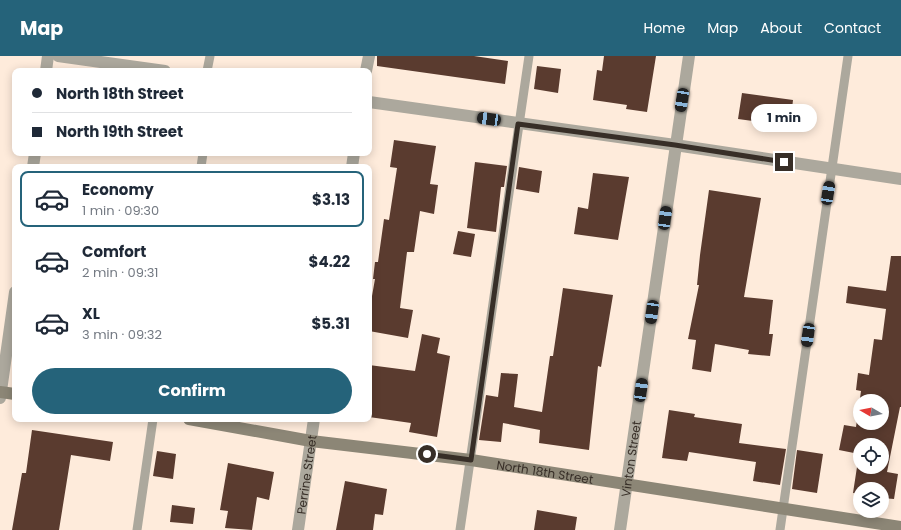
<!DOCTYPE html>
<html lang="en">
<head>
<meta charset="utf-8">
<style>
	body { margin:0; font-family:Poppins,sans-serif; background:#f6f6f7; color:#1f2937; height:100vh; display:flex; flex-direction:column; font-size:15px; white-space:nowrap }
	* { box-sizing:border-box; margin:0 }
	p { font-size:13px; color:#747a83 }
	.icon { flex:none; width:22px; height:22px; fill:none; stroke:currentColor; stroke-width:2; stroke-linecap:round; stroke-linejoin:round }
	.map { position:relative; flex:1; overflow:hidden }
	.panel { position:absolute; left:12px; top:108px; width:360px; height:258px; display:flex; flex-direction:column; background:#fff; border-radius:8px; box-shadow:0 2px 10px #0003 }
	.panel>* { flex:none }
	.guide { position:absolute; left:12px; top:12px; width:360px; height:88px; border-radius:8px; box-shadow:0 2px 10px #0003; display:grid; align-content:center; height:88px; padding:0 20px; background:#fff }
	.needle { width:26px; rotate:279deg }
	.tools { position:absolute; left:853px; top:338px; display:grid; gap:8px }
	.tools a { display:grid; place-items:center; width:36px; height:36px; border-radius:50%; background:#fff; box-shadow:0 2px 10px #0003; font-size:20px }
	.end { position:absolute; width:18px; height:18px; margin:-9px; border:5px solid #372e27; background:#fff; box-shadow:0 0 0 2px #fff }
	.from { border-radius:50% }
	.bubble { position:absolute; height:28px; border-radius:14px; background:#fff; box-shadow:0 2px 10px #0003; font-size:13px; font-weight:700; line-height:28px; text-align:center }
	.car { position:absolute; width:12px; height:24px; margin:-12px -6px; border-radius:5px; box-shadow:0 0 3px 1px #0007; background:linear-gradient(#222 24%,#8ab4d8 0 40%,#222 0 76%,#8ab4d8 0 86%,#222 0) }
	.guide b { display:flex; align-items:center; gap:14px; height:38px; font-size:15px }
	.guide b+b { border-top:1px solid #e0e1e3 }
	.guide i { width:10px; height:10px; background:#1f2937 }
	ul { padding:7px 0 0; list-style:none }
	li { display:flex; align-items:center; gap:12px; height:56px; margin:0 8px 6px; padding:0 12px; border:2px solid transparent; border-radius:8px }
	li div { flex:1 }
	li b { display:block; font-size:15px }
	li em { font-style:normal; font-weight:700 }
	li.active { border-color:#25637a }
	li>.icon { width:36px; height:36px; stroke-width:1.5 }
	.cta { display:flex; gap:8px; margin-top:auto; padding:8px 20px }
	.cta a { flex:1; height:46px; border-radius:24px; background:#25637a; color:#fff; font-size:16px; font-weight:700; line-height:46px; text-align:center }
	header { display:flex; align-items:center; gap:24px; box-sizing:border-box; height:56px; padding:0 20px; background:#25637a; color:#fff }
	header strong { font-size:19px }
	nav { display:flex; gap:22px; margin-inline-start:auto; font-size:14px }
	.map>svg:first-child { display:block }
	.building { fill:#5a3b2f; fill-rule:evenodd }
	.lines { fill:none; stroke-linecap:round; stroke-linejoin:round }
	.lane { stroke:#aca89d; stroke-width:9 }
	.street { stroke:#aca89d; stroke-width:12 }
	.secondary { stroke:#8c8676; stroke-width:12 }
	.route { stroke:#372e27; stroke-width:5 }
	.labels { text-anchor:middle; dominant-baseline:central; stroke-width:4; stroke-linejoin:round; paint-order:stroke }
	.street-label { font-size:12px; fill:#372e27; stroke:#fff }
</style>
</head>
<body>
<header>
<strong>Map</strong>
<nav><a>Home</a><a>Map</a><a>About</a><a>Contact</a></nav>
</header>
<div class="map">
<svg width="901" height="474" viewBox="0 0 901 474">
	<rect width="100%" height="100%" fill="#feebdb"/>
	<path class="building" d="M 377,0 L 474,0 L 508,5 L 505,28 L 377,10 Z
		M 604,0 L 656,0 L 647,56 L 626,53 L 627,49 L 593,44 L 597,14 L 602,15 Z
		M 537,10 L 561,13 L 558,37 L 534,33 Z
		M 742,37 L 793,44 L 790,70 L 738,63 Z
		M 394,84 L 436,90 L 430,128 L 438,129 L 434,158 L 420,155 L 414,196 L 407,196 L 400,252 L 413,254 L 408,282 L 369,275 L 369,257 L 375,223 L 373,223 L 375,206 L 378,206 L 384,163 L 389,164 L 397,112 L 390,111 Z
		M 475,106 L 507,110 L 504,131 L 501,131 L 496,176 L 467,172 Z
		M 519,111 L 542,115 L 539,137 L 516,133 Z
		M 593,117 L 629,121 L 618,184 L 574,178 L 578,151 L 588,153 Z
		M 709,134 L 761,142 L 744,241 L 773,244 L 769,278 L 773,278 L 770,300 L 748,298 L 749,294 L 715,288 L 711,316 L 692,313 L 696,284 L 688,283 L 699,229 L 697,229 L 700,199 Z
		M 458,175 L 475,178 L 471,201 L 453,198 Z
		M 891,200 L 901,200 L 901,351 L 900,351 L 887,416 L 898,418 L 894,443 L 882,442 L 882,433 L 860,433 L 860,438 L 853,437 L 859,398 L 839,394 L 844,369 L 856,371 L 861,335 L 856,334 L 858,317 L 869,319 L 874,283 L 882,284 L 886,253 L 846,247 L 848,230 L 886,235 ZM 860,345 L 882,345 L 882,367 L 860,367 ZM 860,389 L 882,389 L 882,411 L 860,411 Z
		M 563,232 L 613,239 L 601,311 L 598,310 L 589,394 L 539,387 L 540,374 L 503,367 L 501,386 L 479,384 L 486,339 L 498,341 L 501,317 L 518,318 L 514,351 L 542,356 L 550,300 L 553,300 Z
		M 422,278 L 440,282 L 437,297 L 450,300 L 437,381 L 409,376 L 411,367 L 369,361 L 369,309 L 415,315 Z
		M 669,354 L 695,358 L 694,361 L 742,368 L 739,387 L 786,393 L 780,429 L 753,425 L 756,406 L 689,396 L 687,405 L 662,402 Z
		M 32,374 L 113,386 L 110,405 L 71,399 L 59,474 L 12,474 L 22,417 L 26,417 Z
		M 797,394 L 823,398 L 817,437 L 792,433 Z
		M 157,395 L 176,398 L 173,423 L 153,420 Z
		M 228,407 L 274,416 L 269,444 L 257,441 L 252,474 L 225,472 L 228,455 L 220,454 Z
		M 345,425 L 387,433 L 383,459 L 375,458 L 373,474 L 336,474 Z
		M 172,449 L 195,452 L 193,468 L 170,466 Z
		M 537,454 L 577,461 L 575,474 L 534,474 Z"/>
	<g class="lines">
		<path class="lane" d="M 207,15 L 210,0
			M 201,111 L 203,97
			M 137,474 L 153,363
			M 460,474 L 529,0
			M 780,474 L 848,0"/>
		<g class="street">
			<path d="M 58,0 L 165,15"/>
			<path d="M 46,15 L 48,0"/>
			<path d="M 366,15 L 369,0"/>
			<path d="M 369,46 L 675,89 L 901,123"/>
			<path d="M 33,111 L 35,97"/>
			<path d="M 352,111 L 354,97"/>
			<path d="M 0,342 L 15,236"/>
			<path id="s1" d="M 298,474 L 314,363"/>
			<path id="s2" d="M 620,474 L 689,0"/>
		</g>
		<g class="secondary">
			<path d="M 0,336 L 15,338"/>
			<path id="s3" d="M 189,363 L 311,385 L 471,404 L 901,471"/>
		</g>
	</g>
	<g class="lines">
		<path class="route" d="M 427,398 L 471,404 L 518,68 L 675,89 L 784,106"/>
	</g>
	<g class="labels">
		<g class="street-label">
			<text stroke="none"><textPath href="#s2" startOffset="72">Vinton Street</textPath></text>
			<text stroke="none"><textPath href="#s3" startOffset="360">North 18th Street</textPath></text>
			<text stroke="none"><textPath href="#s1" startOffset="56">Perrine Street</textPath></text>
		</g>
	</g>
</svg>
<div class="tools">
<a><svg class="needle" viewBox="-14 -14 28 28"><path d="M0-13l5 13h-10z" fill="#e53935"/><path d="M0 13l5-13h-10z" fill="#747a83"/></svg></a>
<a><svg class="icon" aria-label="locate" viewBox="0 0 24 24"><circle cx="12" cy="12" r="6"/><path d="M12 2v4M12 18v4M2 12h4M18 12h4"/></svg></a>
<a><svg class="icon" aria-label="layers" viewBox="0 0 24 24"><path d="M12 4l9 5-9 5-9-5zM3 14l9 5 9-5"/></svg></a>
</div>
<i class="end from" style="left:427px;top:398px"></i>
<i class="end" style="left:784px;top:106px"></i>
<div class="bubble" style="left:751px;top:48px;width:66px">1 min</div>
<i class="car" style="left:682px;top:44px;rotate:189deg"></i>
<i class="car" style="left:489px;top:63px;rotate:278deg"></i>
<i class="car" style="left:828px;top:137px;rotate:9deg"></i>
<i class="car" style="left:665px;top:162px;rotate:8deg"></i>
<i class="car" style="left:652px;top:256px;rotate:188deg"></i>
<i class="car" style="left:808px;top:279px;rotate:188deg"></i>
<i class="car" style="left:641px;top:334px;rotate:8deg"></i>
<div class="guide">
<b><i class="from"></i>North 18th Street</b>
<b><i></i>North 19th Street</b>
</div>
<section class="panel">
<ul>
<li class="active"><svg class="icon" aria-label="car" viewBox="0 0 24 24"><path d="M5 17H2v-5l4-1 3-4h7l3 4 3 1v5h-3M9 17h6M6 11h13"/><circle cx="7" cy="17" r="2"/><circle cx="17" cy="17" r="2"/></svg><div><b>Economy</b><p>1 min · 09:30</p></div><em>$3.13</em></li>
<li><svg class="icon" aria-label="car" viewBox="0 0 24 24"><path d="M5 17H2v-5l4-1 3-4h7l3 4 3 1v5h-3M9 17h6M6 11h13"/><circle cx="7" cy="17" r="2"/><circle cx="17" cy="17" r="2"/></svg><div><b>Comfort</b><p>2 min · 09:31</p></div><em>$4.22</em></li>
<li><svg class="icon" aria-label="car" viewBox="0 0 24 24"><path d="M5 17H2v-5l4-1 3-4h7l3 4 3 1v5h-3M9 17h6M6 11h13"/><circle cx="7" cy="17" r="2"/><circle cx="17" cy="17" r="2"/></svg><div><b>XL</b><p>3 min · 09:32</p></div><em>$5.31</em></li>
</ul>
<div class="cta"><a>Confirm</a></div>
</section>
</div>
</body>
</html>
